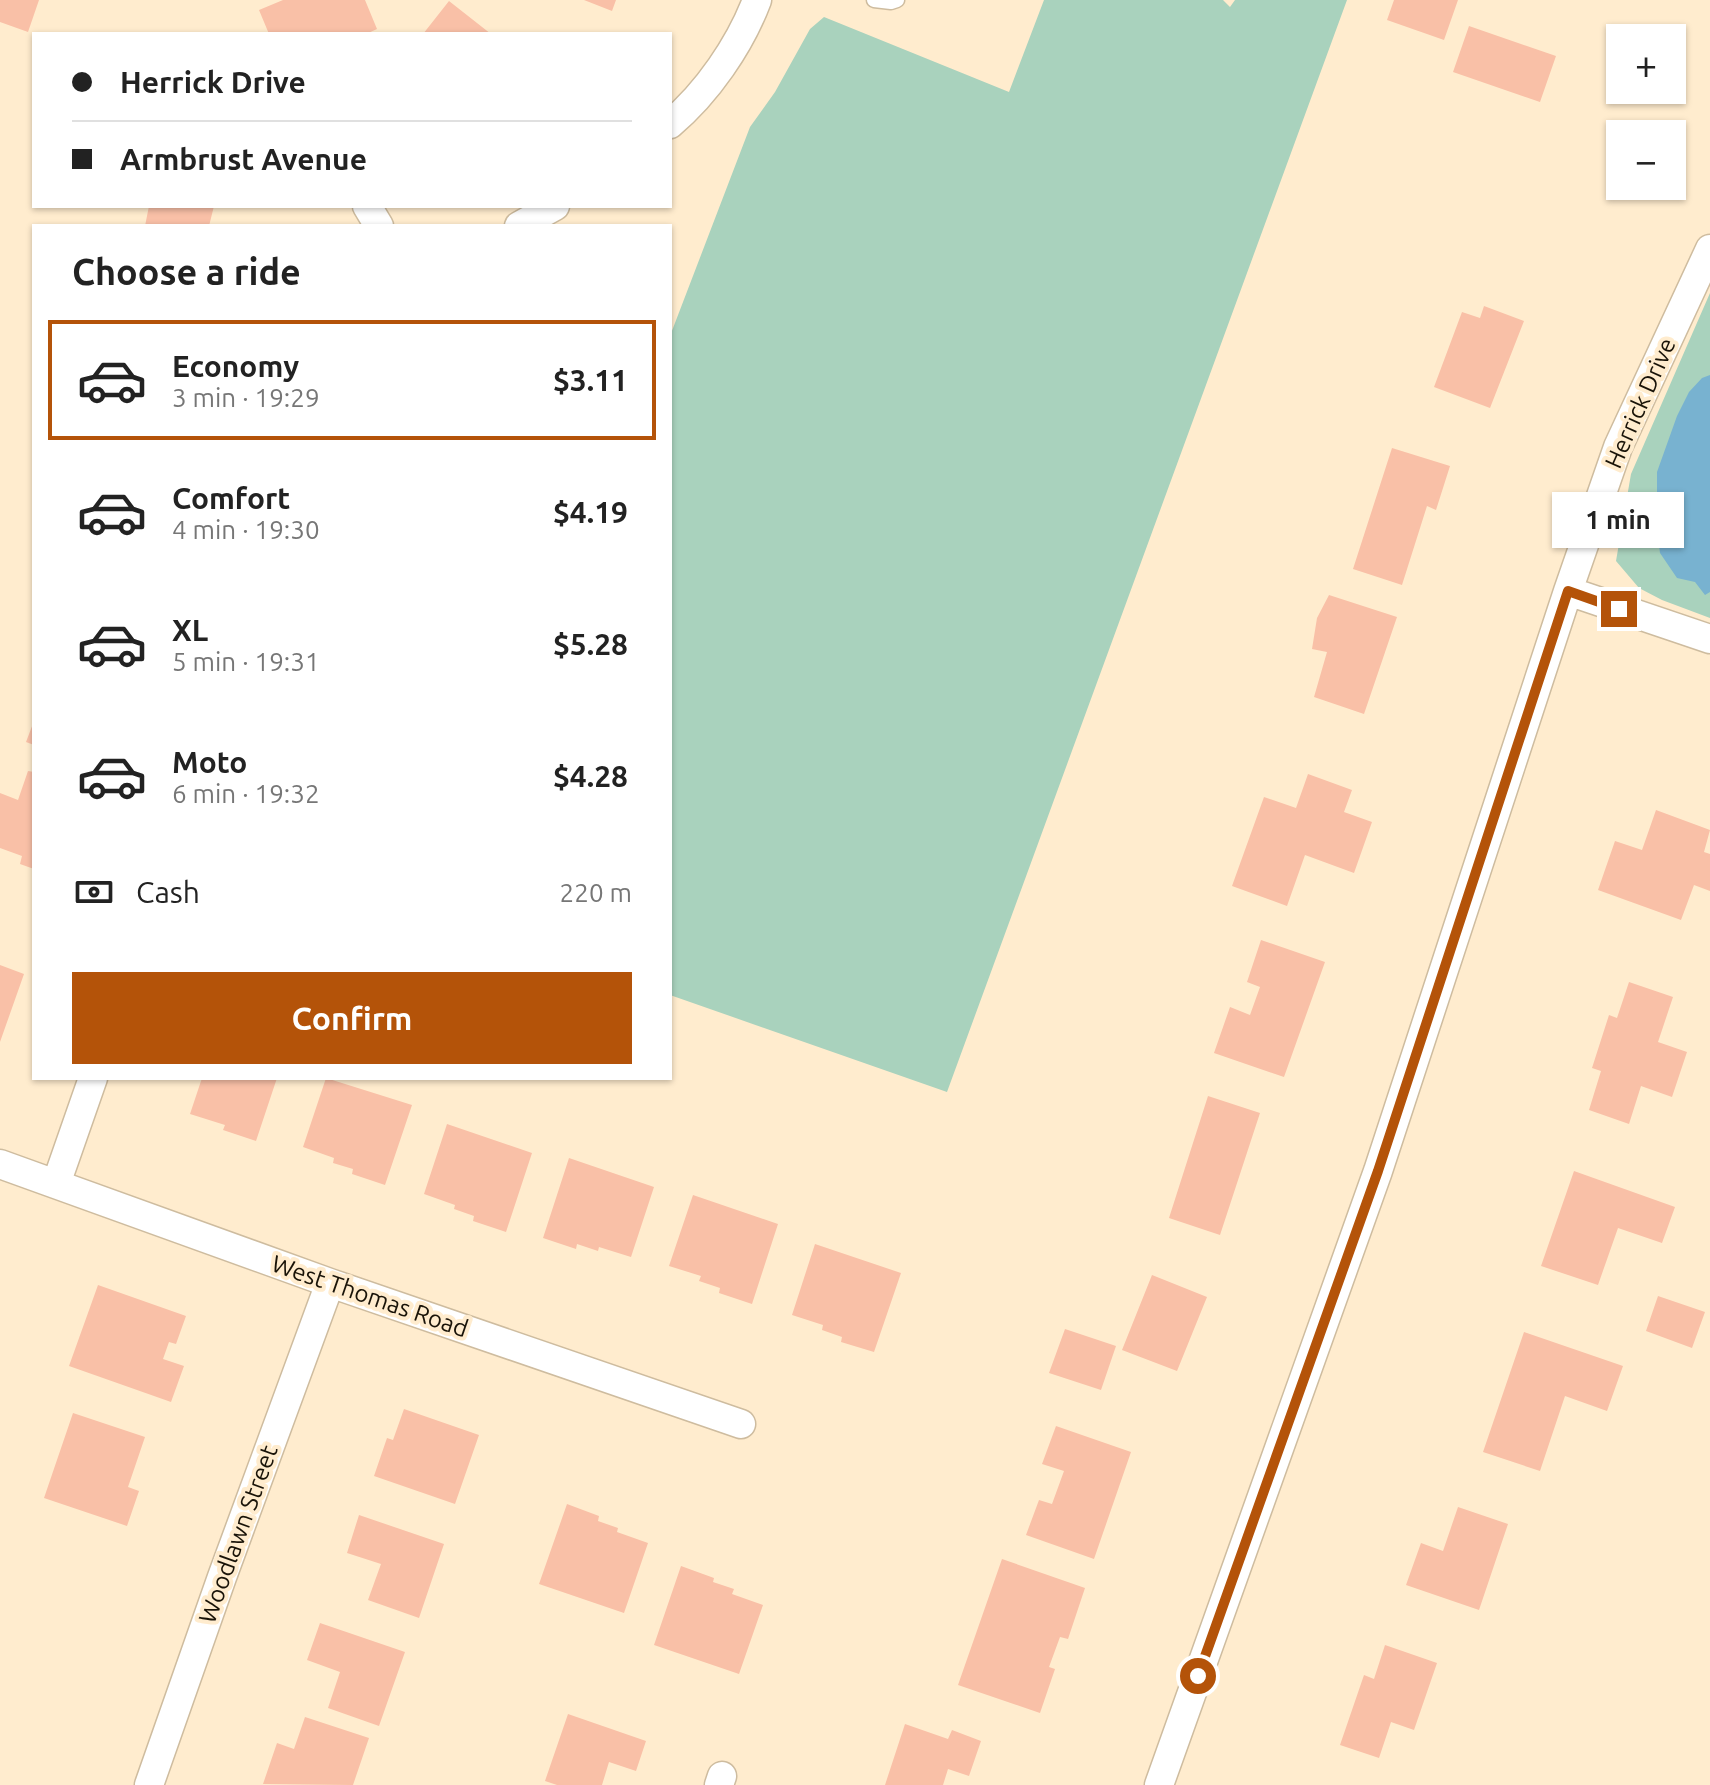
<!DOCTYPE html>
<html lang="en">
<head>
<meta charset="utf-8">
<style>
	body { margin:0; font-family:Ubuntu,sans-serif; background:#f2f2f2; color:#222; height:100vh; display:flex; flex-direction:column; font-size:30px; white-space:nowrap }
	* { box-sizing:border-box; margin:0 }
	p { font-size:26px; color:#767676 }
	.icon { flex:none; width:44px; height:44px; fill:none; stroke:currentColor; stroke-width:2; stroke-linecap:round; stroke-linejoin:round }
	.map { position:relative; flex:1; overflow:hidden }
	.details { position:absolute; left:32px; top:224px; width:640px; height:856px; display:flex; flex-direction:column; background:#fff; border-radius:0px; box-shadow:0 2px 6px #0004 }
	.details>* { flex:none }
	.hud { position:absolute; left:32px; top:32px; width:640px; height:176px; border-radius:0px; box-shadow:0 2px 6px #0004; display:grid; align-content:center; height:176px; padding:0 40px; background:#fff }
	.tools { position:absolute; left:1606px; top:24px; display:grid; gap:16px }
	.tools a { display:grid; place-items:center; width:80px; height:80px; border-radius:0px; background:#fff; box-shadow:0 2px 6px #0004; font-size:40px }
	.end { position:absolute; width:36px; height:36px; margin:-18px; border:10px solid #b45309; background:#fff; box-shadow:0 0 0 4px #fff }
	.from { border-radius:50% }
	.bubble { position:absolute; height:56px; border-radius:0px; background:#fff; box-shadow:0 2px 6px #0004; font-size:26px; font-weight:700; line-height:56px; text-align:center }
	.hud b { display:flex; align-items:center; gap:28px; height:76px; font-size:30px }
	.hud b+b { border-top:2px solid #e0e0e0 }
	.hud i { width:20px; height:20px; background:#222 }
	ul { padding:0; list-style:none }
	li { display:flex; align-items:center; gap:24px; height:120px; margin:0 16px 12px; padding:0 24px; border:4px solid transparent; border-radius:0px }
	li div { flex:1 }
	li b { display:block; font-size:30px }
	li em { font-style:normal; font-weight:700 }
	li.selected { border-color:#b45309 }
	li>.icon { width:72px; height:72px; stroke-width:1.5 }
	h2 { padding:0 40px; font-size:36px; line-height:96px }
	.pay { display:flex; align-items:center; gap:20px; height:88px; padding:0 40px; font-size:30px }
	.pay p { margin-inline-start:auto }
	.cta { display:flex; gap:16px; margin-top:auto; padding:16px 40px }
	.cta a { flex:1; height:92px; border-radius:0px; background:#b45309; color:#fff; font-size:32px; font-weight:700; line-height:92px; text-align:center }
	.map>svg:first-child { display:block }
	.green { fill:#a9d2bd }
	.water { fill:#78b2d0 }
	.building { fill:#f9c0a7 }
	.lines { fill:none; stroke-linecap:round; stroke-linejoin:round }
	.service-casing { stroke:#cebc9f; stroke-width:17 }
	.minor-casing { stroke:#cebc9f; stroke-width:31 }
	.service { stroke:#fff; stroke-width:14 }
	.minor { stroke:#fff; stroke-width:28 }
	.route { stroke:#b45309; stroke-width:10 }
	.labels { text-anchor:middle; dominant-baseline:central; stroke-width:8; stroke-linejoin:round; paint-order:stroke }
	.street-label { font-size:24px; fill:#191308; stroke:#ffecce }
</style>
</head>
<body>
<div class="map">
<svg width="1710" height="1785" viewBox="0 0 1710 1785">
	<rect width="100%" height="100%" fill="#ffecce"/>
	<path class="green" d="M 1044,0 L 1223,0 L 1230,7 L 1235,0 L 1347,0 L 947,1092 L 670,995 L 670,336 L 750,127 L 775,92 L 810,29 L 824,17 L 1009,92 Z
		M 1710,293 L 1710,618 L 1662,600 L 1639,588 L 1616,561 L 1631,474 Z"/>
	<path class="water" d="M 1710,375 L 1710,592 L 1705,595 L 1695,582 L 1677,578 L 1660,553 L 1657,529 L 1657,472 L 1677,416 L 1689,392 L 1702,378 Z"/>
	<path class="building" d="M 0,0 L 39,0 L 28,32 L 0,22 Z
		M 283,0 L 365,0 L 377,29 L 366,34 L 269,34 L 259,10 Z
		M 584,0 L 616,0 L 612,11 Z
		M 1394,0 L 1458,0 L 1444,40 L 1387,20 Z
		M 449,1 L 491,34 L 423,34 Z
		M 1469,26 L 1556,56 L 1540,102 L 1453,72 Z
		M 149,206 L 214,206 L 209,226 L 145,226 Z
		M 1484,306 L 1524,321 L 1490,408 L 1434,387 L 1462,312 L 1480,318 Z
		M 1392,448 L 1450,466 L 1436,510 L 1427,506 L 1402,585 L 1353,569 Z
		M 1329,595 L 1397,617 L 1364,714 L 1314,697 L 1327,652 L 1312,649 L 1317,618 Z
		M 34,721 L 34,745 L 26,742 Z
		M 28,771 L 34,772 L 34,869 L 20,864 L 22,856 L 0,848 L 0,793 L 18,800 Z
		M 1308,774 L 1352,790 L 1344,812 L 1372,822 L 1354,873 L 1305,855 L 1287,906 L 1232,886 L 1264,797 L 1296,808 Z
		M 1656,810 L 1710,830 L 1704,852 L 1710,854 L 1710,891 L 1694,885 L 1681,920 L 1598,890 L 1615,841 L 1642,850 Z
		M 1261,940 L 1325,962 L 1284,1077 L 1214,1053 L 1230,1007 L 1250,1015 L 1260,987 L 1247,982 Z
		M 0,965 L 24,974 L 0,1042 Z
		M 1629,982 L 1673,997 L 1658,1042 L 1687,1052 L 1672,1097 L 1641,1086 L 1629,1124 L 1589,1110 L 1601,1071 L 1592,1068 L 1609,1015 L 1617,1018 Z
		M 202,1078 L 277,1078 L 256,1141 L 223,1130 L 225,1125 L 190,1114 Z
		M 326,1078 L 412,1105 L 385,1185 L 352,1174 L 353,1169 L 333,1163 L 334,1158 L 303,1147 Z
		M 1208,1096 L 1260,1113 L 1220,1235 L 1169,1218 Z
		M 447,1124 L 532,1153 L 506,1232 L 473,1221 L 474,1216 L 454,1209 L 455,1205 L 424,1194 Z
		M 569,1158 L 654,1187 L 631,1257 L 599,1247 L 598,1251 L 577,1244 L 576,1249 L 543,1238 Z
		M 1574,1171 L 1675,1207 L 1662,1243 L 1618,1228 L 1598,1285 L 1541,1266 Z
		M 693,1195 L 778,1224 L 752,1304 L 719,1293 L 720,1288 L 699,1281 L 701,1276 L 669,1266 Z
		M 815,1244 L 901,1273 L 874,1352 L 841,1342 L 842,1337 L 822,1330 L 823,1325 L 792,1315 Z
		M 1152,1275 L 1207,1297 L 1177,1371 L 1122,1350 Z
		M 98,1285 L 186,1316 L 176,1344 L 169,1342 L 163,1359 L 184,1366 L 171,1402 L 69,1366 Z
		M 1658,1296 L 1705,1312 L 1692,1348 L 1646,1331 Z
		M 1065,1329 L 1116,1346 L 1101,1390 L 1049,1373 Z
		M 1524,1332 L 1623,1366 L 1607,1411 L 1565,1396 L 1540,1471 L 1483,1452 Z
		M 404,1409 L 479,1435 L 455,1504 L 374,1476 L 387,1438 L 393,1440 Z
		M 73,1413 L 145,1437 L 128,1487 L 139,1491 L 127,1526 L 44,1498 Z
		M 1056,1426 L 1131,1452 L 1094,1559 L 1026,1535 L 1039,1500 L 1052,1504 L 1064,1471 L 1042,1464 Z
		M 567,1504 L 599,1516 L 598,1521 L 618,1528 L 617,1532 L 648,1543 L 624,1613 L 539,1584 Z
		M 1458,1507 L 1508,1524 L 1479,1610 L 1406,1585 L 1421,1543 L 1443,1551 Z
		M 359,1515 L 444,1544 L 419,1618 L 368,1600 L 381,1564 L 347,1553 Z
		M 1002,1559 L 1085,1588 L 1068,1639 L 1060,1637 L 1049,1667 L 1055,1669 L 1040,1713 L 958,1685 Z
		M 681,1566 L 714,1578 L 713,1582 L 734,1589 L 732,1594 L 763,1605 L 739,1674 L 654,1645 Z
		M 320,1623 L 405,1652 L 379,1726 L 328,1708 L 340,1672 L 307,1660 Z
		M 1385,1645 L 1437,1663 L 1414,1730 L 1391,1722 L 1379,1758 L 1340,1745 L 1364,1675 L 1374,1679 Z
		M 568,1714 L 646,1741 L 636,1771 L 609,1762 L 602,1785 L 557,1785 L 545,1781 Z
		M 305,1717 L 369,1738 L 353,1785 L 263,1784 L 277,1743 L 294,1749 Z
		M 905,1724 L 948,1739 L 952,1730 L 981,1741 L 969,1776 L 948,1769 L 943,1785 L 885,1785 Z"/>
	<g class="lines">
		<g class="service-casing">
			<path id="service" d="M 874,0 L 891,2 L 897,0"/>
		</g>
		<g class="minor-casing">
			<path id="minor" d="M 670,124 C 707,93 740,45 757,0
				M 367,206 L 379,226
				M 519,226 L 555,206
				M 1568,591 L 1710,639
				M 0,1164 L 330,1283 L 741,1424
				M 56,1184 L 93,1078
				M 149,1785 L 222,1577 L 330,1283
				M 719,1785 L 722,1776
				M 1159,1785 L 1378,1171 L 1568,591 L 1618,447 L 1710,249"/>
		</g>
		<use href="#service" class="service"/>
		<use href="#minor" class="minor"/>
	</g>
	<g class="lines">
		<path class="route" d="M 1198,1676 L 1378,1171 L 1568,591 L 1619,609"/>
	</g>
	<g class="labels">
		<g class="street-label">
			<text transform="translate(1640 403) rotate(-66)">Herrick Drive</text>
			<text transform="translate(370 1296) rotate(19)">West Thomas Road</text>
			<text transform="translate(238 1534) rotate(-70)">Woodlawn Street</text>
		</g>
	</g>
</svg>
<div class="tools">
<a>+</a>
<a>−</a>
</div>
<i class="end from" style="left:1198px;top:1676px"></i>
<i class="end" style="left:1619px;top:609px"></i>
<div class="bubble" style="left:1552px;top:492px;width:132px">1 min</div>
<div class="hud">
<b><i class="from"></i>Herrick Drive</b>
<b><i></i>Armbrust Avenue</b>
</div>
<section class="details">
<h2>Choose a ride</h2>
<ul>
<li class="selected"><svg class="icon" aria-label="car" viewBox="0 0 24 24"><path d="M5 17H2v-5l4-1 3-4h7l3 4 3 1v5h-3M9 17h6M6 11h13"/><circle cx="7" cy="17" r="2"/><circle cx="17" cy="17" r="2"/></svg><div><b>Economy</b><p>3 min · 19:29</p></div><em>$3.11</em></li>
<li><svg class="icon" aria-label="car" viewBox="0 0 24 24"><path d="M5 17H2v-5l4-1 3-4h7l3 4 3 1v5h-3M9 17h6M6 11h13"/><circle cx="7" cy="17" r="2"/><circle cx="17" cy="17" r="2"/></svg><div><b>Comfort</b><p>4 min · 19:30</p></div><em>$4.19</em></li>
<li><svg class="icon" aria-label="car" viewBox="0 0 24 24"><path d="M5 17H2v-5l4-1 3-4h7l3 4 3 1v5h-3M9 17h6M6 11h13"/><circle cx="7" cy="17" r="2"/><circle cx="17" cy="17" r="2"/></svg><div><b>XL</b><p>5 min · 19:31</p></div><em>$5.28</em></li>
<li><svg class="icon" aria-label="car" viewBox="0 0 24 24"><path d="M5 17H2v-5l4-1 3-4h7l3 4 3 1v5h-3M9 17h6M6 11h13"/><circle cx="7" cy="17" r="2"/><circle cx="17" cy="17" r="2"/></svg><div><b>Moto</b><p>6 min · 19:32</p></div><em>$4.28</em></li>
</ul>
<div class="pay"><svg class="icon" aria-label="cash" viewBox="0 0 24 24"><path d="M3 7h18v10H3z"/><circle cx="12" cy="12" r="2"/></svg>Cash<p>220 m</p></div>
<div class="cta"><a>Confirm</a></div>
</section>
</div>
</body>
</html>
